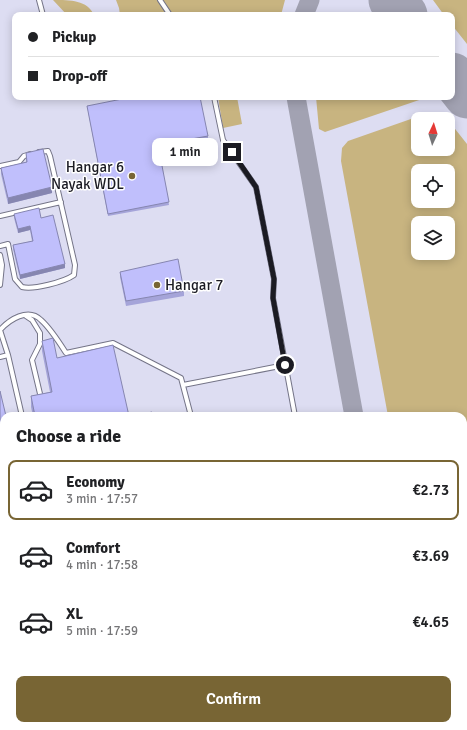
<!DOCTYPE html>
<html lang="en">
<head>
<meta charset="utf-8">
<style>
	body { margin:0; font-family:Signika,sans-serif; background:#f2f2f2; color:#202124; height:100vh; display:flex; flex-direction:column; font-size:15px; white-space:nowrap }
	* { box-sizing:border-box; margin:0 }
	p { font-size:13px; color:#757577 }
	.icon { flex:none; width:22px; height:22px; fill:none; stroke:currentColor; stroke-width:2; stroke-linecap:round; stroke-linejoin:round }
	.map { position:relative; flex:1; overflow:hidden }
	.sheet { position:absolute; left:0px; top:412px; width:467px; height:318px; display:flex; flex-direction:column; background:#fff; border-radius:12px 12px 0 0; box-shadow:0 2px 10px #0003 }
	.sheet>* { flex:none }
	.hud { position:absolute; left:12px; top:12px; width:443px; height:88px; border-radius:8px; box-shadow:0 2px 10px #0003; display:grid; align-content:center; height:88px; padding:0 16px; background:#fff }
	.needle { width:26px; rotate:4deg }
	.controls { position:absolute; left:411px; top:112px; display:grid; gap:8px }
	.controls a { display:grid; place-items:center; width:44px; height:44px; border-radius:8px; background:#fff; box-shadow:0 2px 10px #0003; font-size:20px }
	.end { position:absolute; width:18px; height:18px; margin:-9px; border:5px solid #1b1b23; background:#fff; box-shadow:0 0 0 2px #fff }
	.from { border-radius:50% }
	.bubble { position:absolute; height:28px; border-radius:8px; background:#fff; box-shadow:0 2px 10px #0003; font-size:13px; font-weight:600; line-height:28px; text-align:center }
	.hud b { display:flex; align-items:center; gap:14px; height:38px; font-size:15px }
	.hud b+b { border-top:1px solid #e0e0e0 }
	.hud i { width:10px; height:10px; background:#202124 }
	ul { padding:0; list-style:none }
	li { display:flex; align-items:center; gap:12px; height:60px; margin:0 8px 6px; padding:0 8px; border:2px solid transparent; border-radius:8px }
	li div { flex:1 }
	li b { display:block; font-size:15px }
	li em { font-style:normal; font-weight:600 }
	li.selected { border-color:#786534 }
	li>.icon { width:36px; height:36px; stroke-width:1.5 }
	h2 { padding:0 16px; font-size:18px; line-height:48px }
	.action { display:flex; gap:8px; margin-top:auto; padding:8px 16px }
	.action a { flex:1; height:46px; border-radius:8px; background:#786534; color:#fff; font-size:16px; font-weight:600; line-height:46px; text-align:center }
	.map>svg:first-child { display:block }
	.green { fill:#c8b480; fill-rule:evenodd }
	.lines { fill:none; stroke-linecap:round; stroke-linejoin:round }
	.taxiway { stroke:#a2a2b2; stroke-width:19 }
	.runway { stroke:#a2a2b2; stroke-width:47 }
	.service-casing { stroke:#747487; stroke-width:6 }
	.service { stroke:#fff; stroke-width:4 }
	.wall { fill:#a5a4d9 }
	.shaded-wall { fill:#8686b0 }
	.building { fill:#c0bffc; stroke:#8686b0 }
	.route { stroke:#1b1b23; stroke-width:5 }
	.poi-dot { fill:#786534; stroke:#fff; stroke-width:1.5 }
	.labels { text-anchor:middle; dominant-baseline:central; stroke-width:3; stroke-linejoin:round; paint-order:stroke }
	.poi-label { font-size:15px; fill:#1b1b23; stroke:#fff; text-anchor:end }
</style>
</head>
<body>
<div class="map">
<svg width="467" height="730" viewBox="0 0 467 730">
	<rect width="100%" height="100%" fill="#ddddf2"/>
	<path class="green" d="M 53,0 C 71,0 87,0 94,15 L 67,15 Z
		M 116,0 L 285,0 L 281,15 L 120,15 L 119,8 Z
		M 433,0 L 467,0 L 467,44 L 452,25 L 452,15 L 444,15 Z
		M 218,97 L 237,97 L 242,124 L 223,128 Z
		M 316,97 L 428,97 L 325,132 L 319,129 Z
		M 435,112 L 443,114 L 447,119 L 418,119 L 418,149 L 448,149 L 448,120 L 467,144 L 467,730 L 432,730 L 431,726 L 463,726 L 463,416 L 388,416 L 341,161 L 342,148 L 348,141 L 428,113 ZM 418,171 L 448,171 L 448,201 L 418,201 ZM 418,223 L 448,223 L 448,253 L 418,253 Z"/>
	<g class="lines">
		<path class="taxiway" d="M 393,0 L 396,5
			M 304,15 L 310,0
			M 296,97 L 354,416
			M 410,726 L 411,730"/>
		<path class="runway" d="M 392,0 L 404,15
			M 452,76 L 467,95"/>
		<g class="service-casing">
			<path id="service" d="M 39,0 L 43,15
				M 160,0 L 170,15
				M 214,97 L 223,140 L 256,187 L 274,279 L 273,298 L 295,416
				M 0,166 L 19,162 L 24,156 L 30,154
				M 0,216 L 61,202
				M 0,246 L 8,244 L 15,279 L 22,287 C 33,290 64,282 74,275 L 75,265 L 50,156 L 48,151 L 39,152
				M 0,255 L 2,265 L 0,285
				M 26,316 L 32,320 L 40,333 L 40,344 L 32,360 L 41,398
				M 0,330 C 9,320 28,307 41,320 C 51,329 59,342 66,353 L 113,343 L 181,378 L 191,416
				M 0,330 L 8,355 L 22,416
				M 0,357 L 8,355
				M 183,385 L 285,365
				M 0,445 L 4,444
				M 95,726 L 95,730
				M 130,726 L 131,730
				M 263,726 L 264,730
				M 352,726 L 353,730"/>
		</g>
		<use href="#service" class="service"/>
	</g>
	<path class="wall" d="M 87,106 L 208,136 L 208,138 L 158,148 L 169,205 L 108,216 Z
		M 26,153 L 52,193 L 8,204 L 1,174 L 1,168 L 26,162 Z
		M 14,214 L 41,218 L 65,268 L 20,279 L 13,249 L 13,245 L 32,241 L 30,230 L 18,233 L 14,218 Z
		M 120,272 L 184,291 L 184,296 L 126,306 L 120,277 Z
		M 42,341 L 57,358 L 129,416 L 33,416 L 31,407 L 31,396 L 50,392 L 42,351 Z
		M 139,726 L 226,726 L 227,730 L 140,730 Z"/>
	<path class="shaded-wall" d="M 52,187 L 52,193 L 8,204 L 8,198 Z
		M 30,226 L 30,230 L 18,233 L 18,229 Z
		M 65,264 L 65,268 L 20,279 L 20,275 Z
		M 4,431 L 4,434 L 0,435 L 0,432 Z
		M 4,485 L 4,494 L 0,494 L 0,486 Z"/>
	<path class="building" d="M 132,97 L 200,97 L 208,136 L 158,145 L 169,202 L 108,214 L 87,106 Z
		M 43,149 L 52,187 L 8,198 L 1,168 L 27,162 L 26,153 Z
		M 39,208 L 41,218 L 53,215 L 65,264 L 20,275 L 13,245 L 33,241 L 30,226 L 18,229 L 14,214 Z
		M 178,259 L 184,291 L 126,301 L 120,272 Z
		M 53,338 L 57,358 L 113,345 L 129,416 L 35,416 L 31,396 L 52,392 L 42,341 Z
		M 0,391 L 6,416 L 4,416 L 4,431 L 0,432 Z
		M 152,412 L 153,416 L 134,416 Z
		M 4,445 L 4,485 L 0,486 L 0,446 Z
		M 142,726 L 226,726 L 227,730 L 143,730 Z"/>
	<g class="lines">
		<path class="route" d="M 232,152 L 256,187 L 274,279 L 273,298 L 285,365"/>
	</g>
	<g class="poi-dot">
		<circle cx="132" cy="176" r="4"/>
		<circle cx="157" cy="285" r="4"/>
	</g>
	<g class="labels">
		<g class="poi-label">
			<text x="124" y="167">Hangar 6<tspan x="124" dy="17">Nayak WDL</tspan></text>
			<text x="165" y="285" text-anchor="start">Hangar 7</text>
		</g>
	</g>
</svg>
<div class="controls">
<a><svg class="needle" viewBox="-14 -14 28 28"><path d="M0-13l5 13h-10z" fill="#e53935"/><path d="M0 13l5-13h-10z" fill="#757577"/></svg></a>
<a><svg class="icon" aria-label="locate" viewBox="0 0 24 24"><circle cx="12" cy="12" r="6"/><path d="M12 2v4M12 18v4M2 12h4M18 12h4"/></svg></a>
<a><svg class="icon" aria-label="layers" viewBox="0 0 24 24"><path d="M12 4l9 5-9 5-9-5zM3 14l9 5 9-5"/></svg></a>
</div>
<i class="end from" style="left:285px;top:365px"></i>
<i class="end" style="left:232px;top:152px"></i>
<div class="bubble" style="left:152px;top:138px;width:66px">1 min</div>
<div class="hud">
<b><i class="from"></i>Pickup</b>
<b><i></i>Drop-off</b>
</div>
<section class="sheet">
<h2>Choose a ride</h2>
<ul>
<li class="selected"><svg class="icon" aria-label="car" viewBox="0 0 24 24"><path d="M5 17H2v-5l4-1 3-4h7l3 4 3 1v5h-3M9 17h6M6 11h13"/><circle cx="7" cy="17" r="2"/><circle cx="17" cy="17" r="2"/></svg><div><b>Economy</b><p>3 min · 17:57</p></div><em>€2.73</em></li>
<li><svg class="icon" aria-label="car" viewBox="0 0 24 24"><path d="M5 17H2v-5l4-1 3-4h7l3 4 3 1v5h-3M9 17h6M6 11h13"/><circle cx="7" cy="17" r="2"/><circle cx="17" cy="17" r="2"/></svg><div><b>Comfort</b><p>4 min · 17:58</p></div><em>€3.69</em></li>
<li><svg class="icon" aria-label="car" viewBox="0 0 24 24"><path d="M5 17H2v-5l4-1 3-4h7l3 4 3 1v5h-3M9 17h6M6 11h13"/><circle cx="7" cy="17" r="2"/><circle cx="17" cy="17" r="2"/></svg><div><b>XL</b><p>5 min · 17:59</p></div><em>€4.65</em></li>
</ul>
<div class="action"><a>Confirm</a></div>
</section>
</div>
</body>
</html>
